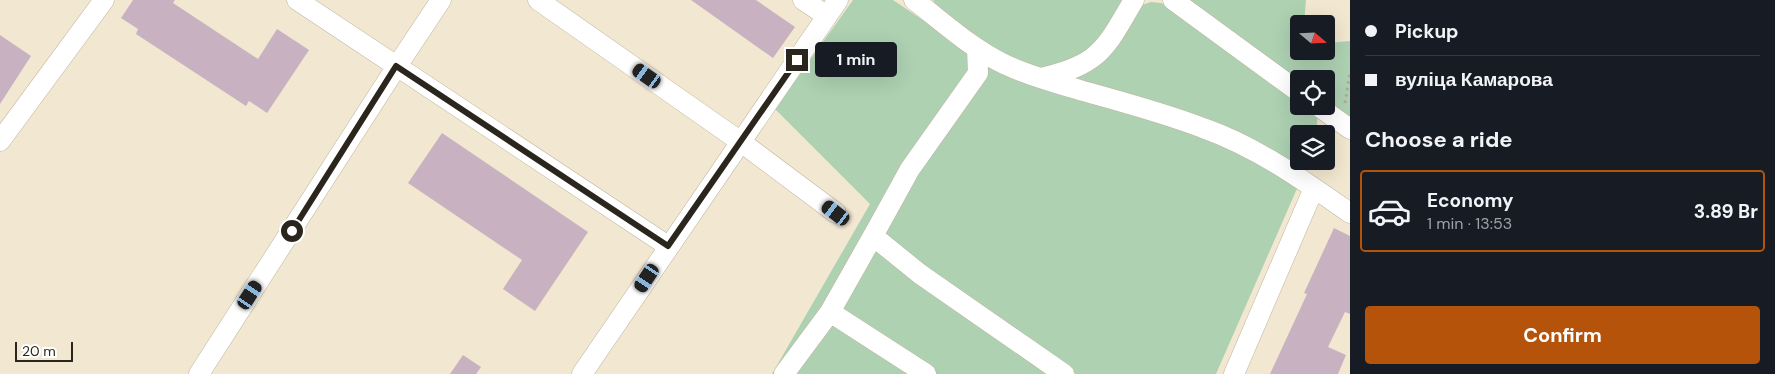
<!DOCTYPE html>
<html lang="en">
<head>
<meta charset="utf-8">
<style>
	body { margin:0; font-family:"DM Sans",sans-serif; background:#20242c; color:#f1f3f6; height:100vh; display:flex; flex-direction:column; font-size:19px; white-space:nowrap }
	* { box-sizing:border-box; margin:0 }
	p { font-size:16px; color:#9ea1a6 }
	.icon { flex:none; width:28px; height:28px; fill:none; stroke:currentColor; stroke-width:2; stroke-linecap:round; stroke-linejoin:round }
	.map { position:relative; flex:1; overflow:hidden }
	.drawer { display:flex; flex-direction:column; background:#171b24; width:425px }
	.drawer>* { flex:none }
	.banner { display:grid; align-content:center; height:110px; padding:0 15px; background:#171b24 }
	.needle { width:32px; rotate:109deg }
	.fabs { position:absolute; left:1290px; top:15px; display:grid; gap:10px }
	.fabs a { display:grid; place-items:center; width:45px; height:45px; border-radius:5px; background:#171b24; box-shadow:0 5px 20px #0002; font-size:25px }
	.scale { position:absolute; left:15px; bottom:12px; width:58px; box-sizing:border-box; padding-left:5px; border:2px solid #2a261e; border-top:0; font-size:14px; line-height:18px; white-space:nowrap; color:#2a261e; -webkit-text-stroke:4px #fff; paint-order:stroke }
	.end { position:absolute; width:22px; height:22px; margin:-11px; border:6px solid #2a261e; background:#fff; box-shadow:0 0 0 2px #fff }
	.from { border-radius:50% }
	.bubble { position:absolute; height:35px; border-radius:5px; background:#171b24; box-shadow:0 5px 20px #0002; font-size:16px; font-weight:700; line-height:35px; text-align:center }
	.car { position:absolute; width:15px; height:30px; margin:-15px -8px; border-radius:6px; box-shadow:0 0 4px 1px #0007; background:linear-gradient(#222 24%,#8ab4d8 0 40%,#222 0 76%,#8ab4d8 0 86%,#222 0) }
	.banner b { display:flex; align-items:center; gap:18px; height:48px; font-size:19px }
	.banner b+b { border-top:1px solid #363941 }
	.banner i { width:12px; height:12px; background:#f1f3f6 }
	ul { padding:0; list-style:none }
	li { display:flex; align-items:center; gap:15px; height:82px; margin:0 10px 8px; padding:0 5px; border:2px solid transparent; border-radius:5px }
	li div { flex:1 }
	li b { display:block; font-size:19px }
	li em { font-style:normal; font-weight:700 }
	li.selected { border-color:#b45309 }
	li>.icon { width:45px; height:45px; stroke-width:1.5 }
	h2 { padding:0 15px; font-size:22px; line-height:60px }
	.cta { display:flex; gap:10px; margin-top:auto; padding:10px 15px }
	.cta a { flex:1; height:58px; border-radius:5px; background:#b45309; color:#fff; font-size:20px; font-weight:700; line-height:58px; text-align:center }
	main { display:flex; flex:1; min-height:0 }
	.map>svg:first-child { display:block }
	.green { fill:#aed1b2 }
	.building { fill:#c8b2c2 }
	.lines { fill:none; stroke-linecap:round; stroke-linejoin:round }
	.minor-casing { stroke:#bfb49e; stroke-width:21 }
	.path { stroke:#b2a997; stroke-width:3; stroke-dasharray:2.5 4; stroke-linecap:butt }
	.minor { stroke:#fff; stroke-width:20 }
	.route { stroke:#2a261e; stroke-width:6 }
</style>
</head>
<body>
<main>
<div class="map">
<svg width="1350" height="374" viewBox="0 0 1350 374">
	<rect width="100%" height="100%" fill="#f2e7d0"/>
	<path class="green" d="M 853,0 L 893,0 L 972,53 L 975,60 L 864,241 L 1051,374 L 772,374 L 870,204 L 775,109 Z
		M 933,0 L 1127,0 L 1087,55 L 1043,72 L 1005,59 L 937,8 Z
		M 1182,0 L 1306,0 L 1304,24 L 1299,24 L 1299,51 L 1326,51 L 1326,43 L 1350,41 L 1350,120 L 1326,103 L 1326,79 L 1299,79 L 1299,84 Z
		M 1151,2 L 1161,3 L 1177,10 L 1299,98 L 1299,106 L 1310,106 L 1318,112 L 1316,134 L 1299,134 L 1299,161 L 1309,161 L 1304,174 L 1074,85 L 1074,77 L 1142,5 Z
		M 986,66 L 990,66 L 1203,134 L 1299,184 L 1216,374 L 1076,374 L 881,236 L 916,174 Z"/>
	<path class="building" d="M 133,0 L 175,0 L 173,3 L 258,59 L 277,29 L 309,50 L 267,113 L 249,101 L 246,106 L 136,34 L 138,29 L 121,18 Z
		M 691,0 L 756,0 L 795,27 L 773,58 Z
		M 0,35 L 31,56 L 0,104 Z
		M 442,133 L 588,232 L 535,311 L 503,289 L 522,260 L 408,183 Z
		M 1334,228 L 1350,236 L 1350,314 L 1345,312 L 1328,347 L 1346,355 L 1338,374 L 1270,374 L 1307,294 L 1304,293 Z
		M 463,355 L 481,367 L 476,374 L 450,374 Z"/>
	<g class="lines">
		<g class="minor-casing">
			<path id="minor" d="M 297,0 L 668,246
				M 538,0 L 741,142 L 836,213
				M 803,0 L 827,16
				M 914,0 C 943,22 972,49 1004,64 C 1029,76 1056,83 1083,91 C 1123,102 1164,113 1203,128 C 1257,147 1303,180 1350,213
				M 1173,0 L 1299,92
				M 977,48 L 978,73 L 910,169 L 873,236 L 920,274 L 1064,374
				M 1041,78 C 1058,74 1077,69 1092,58 C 1111,44 1122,19 1134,0
				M 1318,106 L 1350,129
				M 0,141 L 104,0
				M 830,312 L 926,374
				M 199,374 L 397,66 L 441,0
				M 582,374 L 838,0
				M 784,374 L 830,312 L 873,236
				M 1234,374 L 1314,188"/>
		</g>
		<path class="path" d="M 1345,103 L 1350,72"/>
		<use href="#minor" class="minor"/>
	</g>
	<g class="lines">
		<path class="route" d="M 292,231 L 396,66 L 668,246 L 797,60"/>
	</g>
</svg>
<div class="fabs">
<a><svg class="needle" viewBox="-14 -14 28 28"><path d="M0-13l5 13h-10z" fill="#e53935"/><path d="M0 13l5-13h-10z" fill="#9ea1a6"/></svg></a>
<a><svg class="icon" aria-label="locate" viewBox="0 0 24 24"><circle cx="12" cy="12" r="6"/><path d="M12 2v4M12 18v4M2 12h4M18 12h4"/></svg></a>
<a><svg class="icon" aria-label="layers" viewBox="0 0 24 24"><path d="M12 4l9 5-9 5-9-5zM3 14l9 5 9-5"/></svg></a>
</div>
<div class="scale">20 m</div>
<i class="end from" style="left:292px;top:231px"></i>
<i class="end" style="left:797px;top:60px"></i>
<div class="bubble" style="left:815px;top:42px;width:82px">1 min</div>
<i class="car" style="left:647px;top:76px;rotate:305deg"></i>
<i class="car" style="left:836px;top:213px;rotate:307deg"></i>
<i class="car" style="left:647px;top:278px;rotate:214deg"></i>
<i class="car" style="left:250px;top:295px;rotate:33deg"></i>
</div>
<section class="drawer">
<div class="banner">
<b><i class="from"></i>Pickup</b>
<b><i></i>вуліца Камарова</b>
</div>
<h2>Choose a ride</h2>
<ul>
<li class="selected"><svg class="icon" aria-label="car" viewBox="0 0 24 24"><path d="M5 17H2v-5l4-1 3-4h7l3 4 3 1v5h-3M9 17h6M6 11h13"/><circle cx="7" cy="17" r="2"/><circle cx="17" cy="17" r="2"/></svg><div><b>Economy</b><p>1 min · 13:53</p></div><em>3.89 Br</em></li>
</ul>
<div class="cta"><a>Confirm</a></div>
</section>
</main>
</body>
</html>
